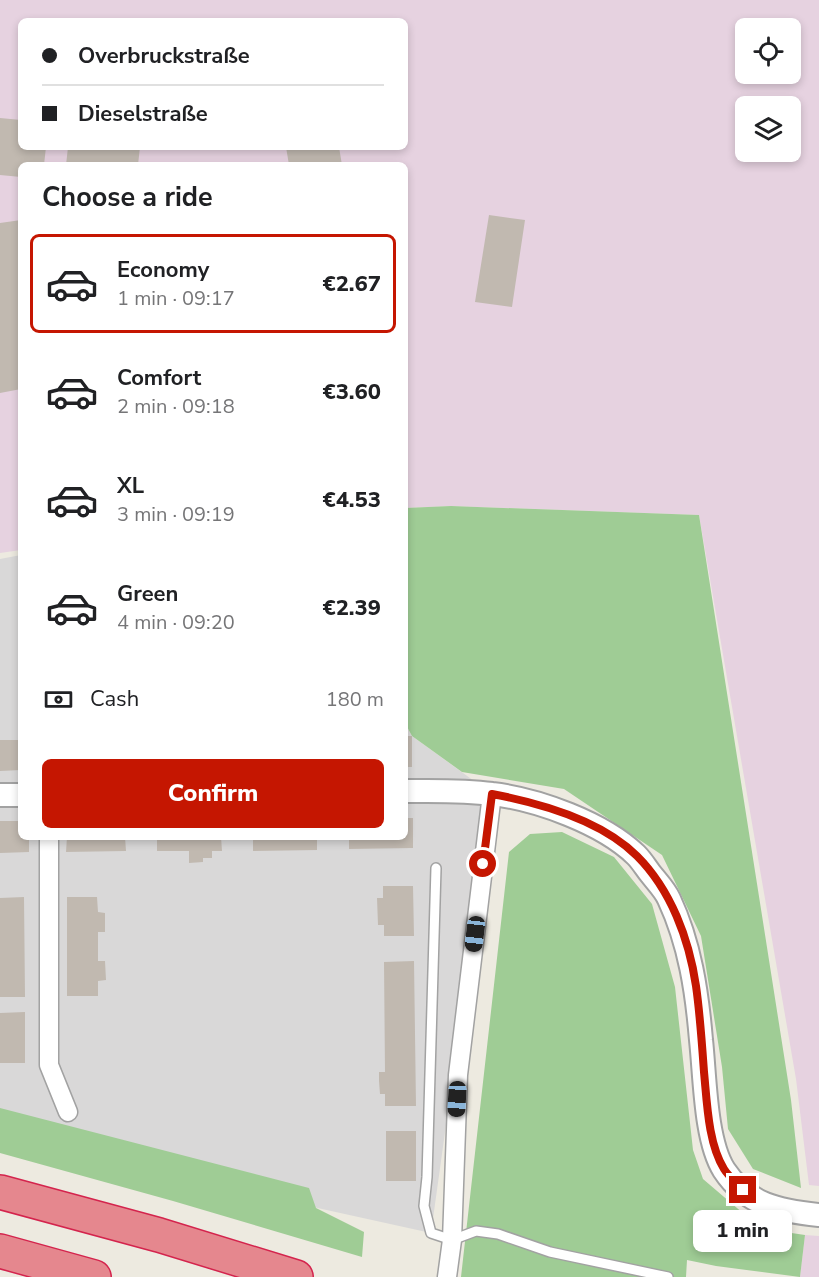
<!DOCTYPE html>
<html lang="en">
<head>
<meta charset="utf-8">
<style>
	body { margin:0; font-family:"Nunito Sans",sans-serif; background:#f2f2f2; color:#202124; height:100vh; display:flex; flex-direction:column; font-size:22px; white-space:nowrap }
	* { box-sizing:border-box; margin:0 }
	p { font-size:20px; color:#757577 }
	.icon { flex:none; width:33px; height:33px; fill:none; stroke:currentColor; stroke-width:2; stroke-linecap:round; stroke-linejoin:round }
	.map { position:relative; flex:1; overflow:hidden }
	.drawer { position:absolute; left:18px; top:162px; width:390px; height:678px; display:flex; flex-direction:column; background:#fff; border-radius:9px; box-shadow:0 3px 9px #0003 }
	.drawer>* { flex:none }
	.banner { position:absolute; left:18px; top:18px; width:390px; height:132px; border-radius:9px; box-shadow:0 3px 9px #0003; display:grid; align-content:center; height:132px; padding:0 24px; background:#fff }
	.buttons { position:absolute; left:735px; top:18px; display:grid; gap:12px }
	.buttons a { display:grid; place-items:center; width:66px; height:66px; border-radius:9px; background:#fff; box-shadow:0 3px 9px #0003; font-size:30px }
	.end { position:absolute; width:27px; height:27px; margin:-14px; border:8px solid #c51601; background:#fff; box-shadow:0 0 0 3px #fff }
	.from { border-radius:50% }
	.bubble { position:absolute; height:42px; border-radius:9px; background:#fff; box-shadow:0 3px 9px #0003; font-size:20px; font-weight:800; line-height:42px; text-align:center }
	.car { position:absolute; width:18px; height:36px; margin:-18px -9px; border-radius:8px; box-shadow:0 0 4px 2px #0007; background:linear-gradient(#222 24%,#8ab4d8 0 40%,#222 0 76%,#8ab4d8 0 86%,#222 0) }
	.banner b { display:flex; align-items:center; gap:21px; height:57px; font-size:22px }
	.banner b+b { border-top:2px solid #e0e0e0 }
	.banner i { width:15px; height:15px; background:#202124 }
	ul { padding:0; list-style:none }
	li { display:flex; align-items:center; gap:18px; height:99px; margin:0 12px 9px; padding:0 12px; border:3px solid transparent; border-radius:9px }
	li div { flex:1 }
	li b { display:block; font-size:22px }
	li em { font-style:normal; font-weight:800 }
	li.selected { border-color:#c51601 }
	li>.icon { width:54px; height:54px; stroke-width:1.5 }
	h2 { padding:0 24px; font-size:27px; line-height:72px }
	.pay { display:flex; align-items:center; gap:15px; height:66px; padding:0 24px; font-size:22px }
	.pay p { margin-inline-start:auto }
	.button { display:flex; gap:12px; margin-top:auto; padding:12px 24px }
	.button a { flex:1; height:69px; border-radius:9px; background:#c51601; color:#fff; font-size:24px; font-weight:800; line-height:69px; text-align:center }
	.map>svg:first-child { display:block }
	.residential { fill:#d9d8d8 }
	.industrial { fill:#e6d2e0; fill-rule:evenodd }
	.forest { fill:#9fcc95 }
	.building { fill:#c1b9b0 }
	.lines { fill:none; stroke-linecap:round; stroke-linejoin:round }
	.service-casing { stroke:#a2a2a2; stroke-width:12 }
	.minor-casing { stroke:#a2a2a2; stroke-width:21 }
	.tertiary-casing { stroke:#a2a2a2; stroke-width:26 }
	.motorway-casing { stroke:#d4244d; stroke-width:36 }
	.service { stroke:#fff; stroke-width:9 }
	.minor { stroke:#fff; stroke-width:18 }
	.tertiary { stroke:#fff; stroke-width:22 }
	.motorway { stroke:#e5878e; stroke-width:33 }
	.route { stroke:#c51601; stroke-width:8 }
</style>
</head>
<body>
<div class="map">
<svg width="819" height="1277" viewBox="0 0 819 1277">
	<rect width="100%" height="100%" fill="#edeae0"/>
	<path class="residential" d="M 21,555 L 21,837 L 405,837 L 405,723 L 412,736 L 492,794 L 431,1233 L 0,1138 L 0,559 Z"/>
	<path class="industrial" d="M 0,0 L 819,0 L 819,1186 L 809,1185 L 796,1079 L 699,515 L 451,506 L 405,508 L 405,165 L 21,165 L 21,550 L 0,553 ZM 21,21 L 405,21 L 405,147 L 21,147 ZM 746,28 L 790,28 L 790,74 L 746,74 ZM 746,106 L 790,106 L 790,152 L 746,152 Z
		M 805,1235 L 819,1236 L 819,1277 L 800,1277 Z"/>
	<path class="forest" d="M 451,506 L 699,515 L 791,1100 L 801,1188 L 753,1169 L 728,1129 L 722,1067 L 701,936 L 662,855 L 564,789 L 462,772 L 412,736 L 405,723 L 405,508 Z
		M 562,832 L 614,857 L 652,904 L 675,987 L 693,1150 L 703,1179 L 744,1214 L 778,1231 L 805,1235 L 800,1277 L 716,1266 L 687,1260 L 686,1277 L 461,1277 L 509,852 L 530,834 Z
		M 0,1108 L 309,1188 L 316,1208 L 364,1232 L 362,1257 L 173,1201 L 0,1153 Z"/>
	<path class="building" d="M 0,118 L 21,120 L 21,147 L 46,147 L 44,165 L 21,165 L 21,177 L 0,175 Z
		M 68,147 L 140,147 L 138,165 L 66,165 Z
		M 286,147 L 339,147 L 342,165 L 289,165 Z
		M 489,215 L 525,220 L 512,307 L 475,302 Z
		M 21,220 L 21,389 L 0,393 L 0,223 Z
		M 405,736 L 412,736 L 412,767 L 405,767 Z
		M 0,740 L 21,740 L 21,770 L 0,771 Z
		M 405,818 L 413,818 L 413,848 L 349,849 L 349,837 L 405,837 Z
		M 0,821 L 21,821 L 21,837 L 29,837 L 29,852 L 0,853 Z
		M 67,837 L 125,837 L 126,851 L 66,852 Z
		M 157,837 L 221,837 L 222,851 L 212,851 L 212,858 L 203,858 L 203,862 L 189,863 L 189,851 L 157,851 Z
		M 253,837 L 317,837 L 317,850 L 253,851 Z
		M 383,886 L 413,886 L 414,936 L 384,936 L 384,925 L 378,925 L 377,898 L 383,898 Z
		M 24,897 L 25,997 L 0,997 L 0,898 Z
		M 67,897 L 97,897 L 98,912 L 105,913 L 105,932 L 98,932 L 98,961 L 105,961 L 106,980 L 98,981 L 98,996 L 67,996 Z
		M 414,961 L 416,1106 L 385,1106 L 385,1094 L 380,1094 L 379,1081 L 379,1072 L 385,1072 L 384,962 Z
		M 25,1012 L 25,1063 L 0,1063 L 0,1013 Z
		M 386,1131 L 416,1131 L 416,1181 L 386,1181 Z"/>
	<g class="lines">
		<g class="service-casing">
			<path id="service" d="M 436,868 L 427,1177 L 424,1206 L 431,1233 L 452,1240 L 476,1231 L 498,1234 L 550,1252 L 668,1277"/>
		</g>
		<g class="minor-casing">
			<path id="minor" d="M 49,837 L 49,1065 L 68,1112
				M 447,1277 L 452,1240 L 458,1075 L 492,794"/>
		</g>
		<g class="tertiary-casing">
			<path id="tertiary" d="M 405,791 C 434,791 463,790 492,794 C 537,799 603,823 636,855 C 642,861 646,868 650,873 C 657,882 665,890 669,899 C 690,944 697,992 701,1040 C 705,1076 705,1140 724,1170 C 747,1205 780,1211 819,1215
				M 0,795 L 21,795"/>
		</g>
		<g class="motorway-casing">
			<path id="motorway" d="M 0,1192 L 159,1235 L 296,1277
				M 0,1251 L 94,1277"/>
		</g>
		<use href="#service" class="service"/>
		<use href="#minor" class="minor"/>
		<use href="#tertiary" class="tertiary"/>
		<use href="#motorway" class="motorway"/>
	</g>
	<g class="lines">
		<path class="route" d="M 483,864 L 492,794 C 540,803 601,820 637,856 C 671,890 689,939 696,986 C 700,1014 702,1044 704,1072 C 707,1102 708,1143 724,1169 C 729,1177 737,1183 743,1190"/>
	</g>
</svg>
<div class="buttons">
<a><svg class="icon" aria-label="locate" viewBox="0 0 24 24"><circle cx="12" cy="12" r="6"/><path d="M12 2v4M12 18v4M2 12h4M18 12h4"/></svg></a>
<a><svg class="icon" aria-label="layers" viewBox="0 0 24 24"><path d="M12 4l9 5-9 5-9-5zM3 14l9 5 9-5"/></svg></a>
</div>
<i class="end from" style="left:483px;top:864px"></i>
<i class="end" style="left:743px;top:1190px"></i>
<div class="bubble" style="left:693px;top:1210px;width:99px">1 min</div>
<i class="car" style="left:475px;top:934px;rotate:187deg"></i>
<i class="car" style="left:457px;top:1099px;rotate:183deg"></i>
<div class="banner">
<b><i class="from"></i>Overbruckstraße</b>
<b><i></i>Dieselstraße</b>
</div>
<section class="drawer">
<h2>Choose a ride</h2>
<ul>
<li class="selected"><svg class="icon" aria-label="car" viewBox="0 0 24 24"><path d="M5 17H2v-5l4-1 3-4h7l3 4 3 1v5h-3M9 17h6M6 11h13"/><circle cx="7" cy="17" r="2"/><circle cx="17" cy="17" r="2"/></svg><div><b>Economy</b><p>1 min · 09:17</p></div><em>€2.67</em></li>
<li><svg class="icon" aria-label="car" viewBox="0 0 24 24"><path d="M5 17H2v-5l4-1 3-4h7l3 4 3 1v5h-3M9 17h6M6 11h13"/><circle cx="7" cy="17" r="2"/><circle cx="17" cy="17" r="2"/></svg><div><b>Comfort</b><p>2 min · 09:18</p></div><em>€3.60</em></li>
<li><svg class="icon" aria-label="car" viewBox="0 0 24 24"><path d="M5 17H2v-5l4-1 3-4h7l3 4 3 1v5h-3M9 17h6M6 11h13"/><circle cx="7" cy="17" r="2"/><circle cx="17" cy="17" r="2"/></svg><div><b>XL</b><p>3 min · 09:19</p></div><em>€4.53</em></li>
<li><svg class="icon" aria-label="car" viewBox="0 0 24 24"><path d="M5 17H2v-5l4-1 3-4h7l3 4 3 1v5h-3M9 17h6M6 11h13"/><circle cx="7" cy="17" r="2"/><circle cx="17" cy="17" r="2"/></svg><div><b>Green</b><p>4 min · 09:20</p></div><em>€2.39</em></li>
</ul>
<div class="pay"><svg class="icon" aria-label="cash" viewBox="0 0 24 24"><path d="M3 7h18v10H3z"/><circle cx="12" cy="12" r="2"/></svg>Cash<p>180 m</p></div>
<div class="button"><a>Confirm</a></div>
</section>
</div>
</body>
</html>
